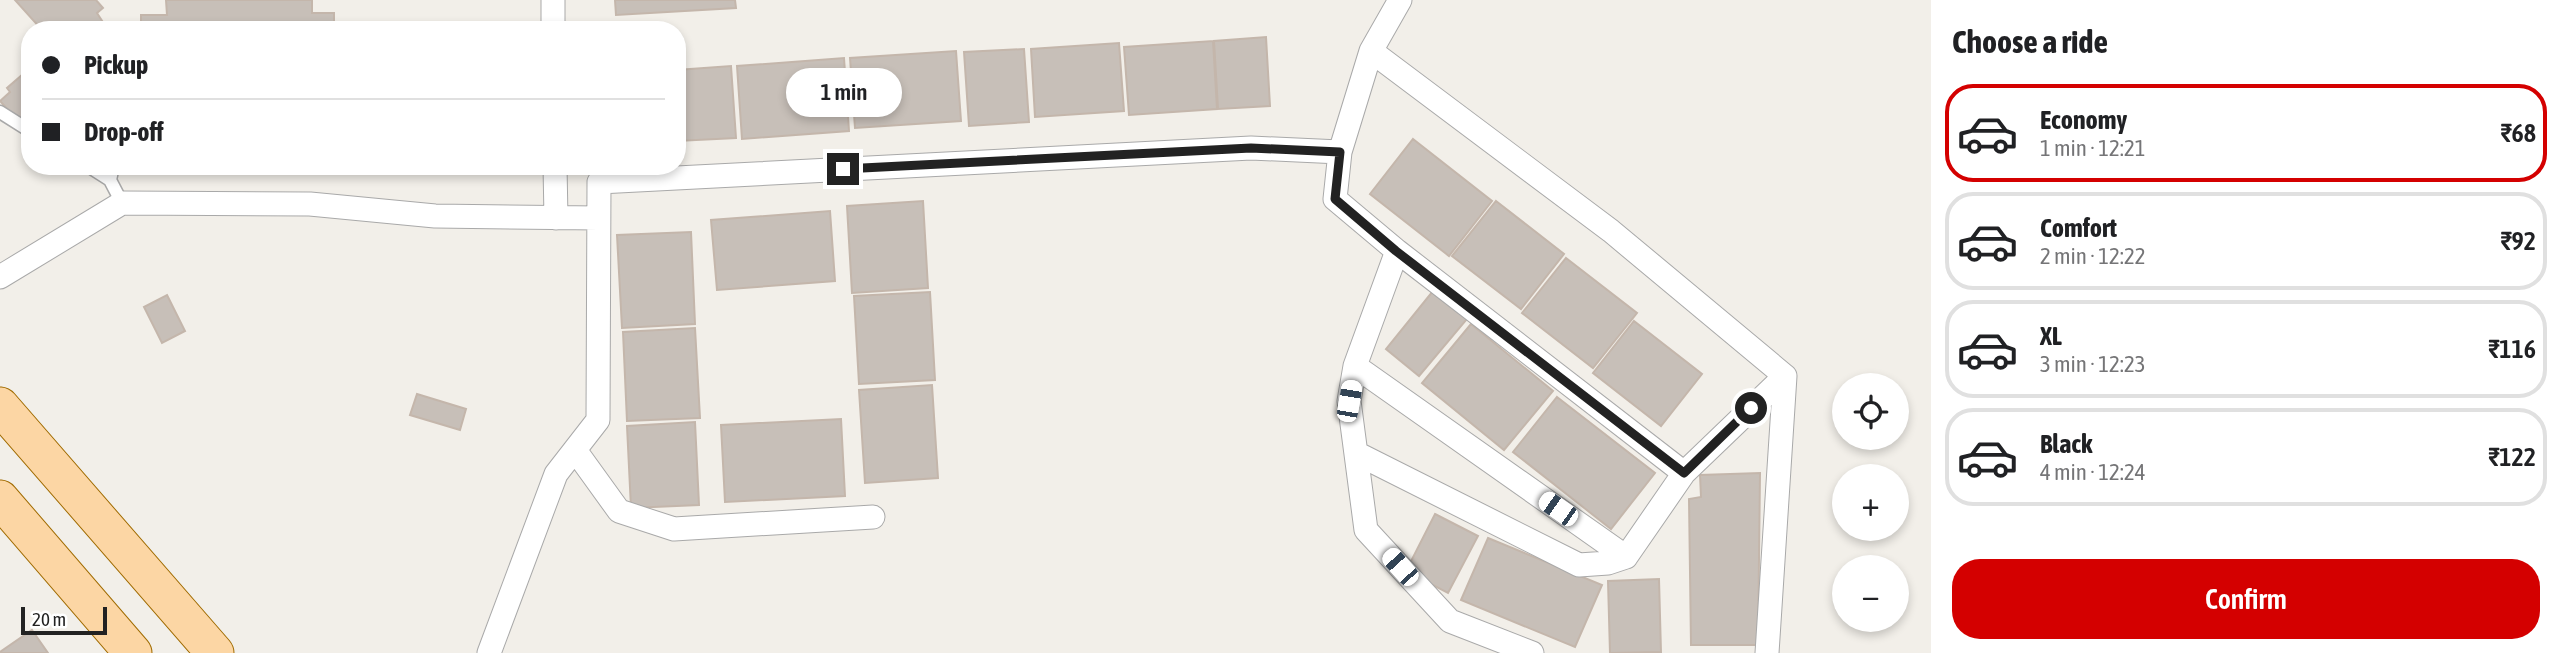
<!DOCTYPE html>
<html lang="en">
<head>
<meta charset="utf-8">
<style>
	body { margin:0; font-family:"Asap Condensed",sans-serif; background:#f2f2f2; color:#202124; height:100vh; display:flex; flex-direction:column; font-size:26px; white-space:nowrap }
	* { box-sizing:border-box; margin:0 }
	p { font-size:23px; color:#757577 }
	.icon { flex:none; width:38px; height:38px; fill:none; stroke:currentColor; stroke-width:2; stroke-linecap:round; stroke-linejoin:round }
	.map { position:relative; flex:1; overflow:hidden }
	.panel { display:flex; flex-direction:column; background:#fff; width:630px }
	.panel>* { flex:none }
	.hud { position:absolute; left:21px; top:21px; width:665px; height:154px; border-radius:28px; box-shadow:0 4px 10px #0003; display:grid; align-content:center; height:154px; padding:0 21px; background:#fff }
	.tools { position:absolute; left:1832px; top:373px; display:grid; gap:14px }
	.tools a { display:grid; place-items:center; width:77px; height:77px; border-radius:50%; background:#fff; box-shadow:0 4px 10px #0003; font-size:35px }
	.scale { position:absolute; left:21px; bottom:18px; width:86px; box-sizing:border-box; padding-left:7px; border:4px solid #222; border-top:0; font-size:19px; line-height:24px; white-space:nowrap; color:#222; -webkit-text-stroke:5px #fff; paint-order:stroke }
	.end { position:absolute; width:32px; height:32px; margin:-16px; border:9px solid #222; background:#fff; box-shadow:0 0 0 4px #fff }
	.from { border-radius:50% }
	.bubble { position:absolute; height:49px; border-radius:24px; background:#fff; box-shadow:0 4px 10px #0003; font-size:23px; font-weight:600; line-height:49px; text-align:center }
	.car { position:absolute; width:21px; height:42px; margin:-21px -10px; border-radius:9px; box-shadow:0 0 5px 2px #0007; background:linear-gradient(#fff 24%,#345 0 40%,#fff 0 76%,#345 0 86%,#fff 0) }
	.hud b { display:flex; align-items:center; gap:24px; height:66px; font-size:26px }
	.hud b+b { border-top:2px solid #e0e0e0 }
	.hud i { width:18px; height:18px; background:#202124 }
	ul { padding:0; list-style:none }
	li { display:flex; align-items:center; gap:21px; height:98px; margin:0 14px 10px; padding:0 7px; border:4px solid #e0e0e0; border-radius:28px }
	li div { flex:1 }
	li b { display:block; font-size:26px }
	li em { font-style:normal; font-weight:600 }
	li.current { border-color:#d40000 }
	li>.icon { width:63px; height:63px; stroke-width:1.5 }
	h2 { padding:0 21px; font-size:32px; line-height:84px }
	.primary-button { display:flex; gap:14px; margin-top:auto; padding:14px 21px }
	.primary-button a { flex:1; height:80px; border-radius:28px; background:#d40000; color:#fff; font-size:28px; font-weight:600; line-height:80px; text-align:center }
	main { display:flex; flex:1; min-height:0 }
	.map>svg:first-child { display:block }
	.building { fill:#c7bfb8; stroke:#c4b6ab; stroke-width:2 }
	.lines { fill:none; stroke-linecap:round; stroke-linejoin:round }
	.service-casing { stroke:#a9a9a9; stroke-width:15 }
	.minor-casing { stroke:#a9a9a9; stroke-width:25 }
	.primary-casing { stroke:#a06b00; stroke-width:39 }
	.service { stroke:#fff; stroke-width:12 }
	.minor { stroke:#fff; stroke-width:23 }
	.primary { stroke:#fcd6a4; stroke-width:37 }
	.route { stroke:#222; stroke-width:9 }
</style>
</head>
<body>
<main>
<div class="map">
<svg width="1931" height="653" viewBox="0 0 1931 653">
	<rect width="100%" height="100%" fill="#f2efe9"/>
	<path class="building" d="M 15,0 L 96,0 L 103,8 L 97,13 L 108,30 L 42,30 Z
		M 166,0 L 312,0 L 312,13 L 334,13 L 334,30 L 141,30 L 141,15 L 167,15 Z
		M 615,0 L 735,0 L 736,8 L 616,15 Z
		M 1266,37 L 1270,106 L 1218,109 L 1214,41 Z
		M 1213,41 L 1217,109 L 1129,115 L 1124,47 Z
		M 1119,43 L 1124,111 L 1035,117 L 1031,49 Z
		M 1024,49 L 1029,122 L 969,126 L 964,52 Z
		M 956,51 L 961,121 L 855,128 L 850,58 Z
		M 844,58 L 849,131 L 742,139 L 737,66 Z
		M 731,66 L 736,138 L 677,141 L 677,70 Z
		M 30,68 L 30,113 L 19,122 L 0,101 L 10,92 L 7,88 Z
		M 1413,139 L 1492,201 L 1449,256 L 1370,194 Z
		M 923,201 L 928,288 L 852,293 L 847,206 Z
		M 1496,201 L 1564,254 L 1521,309 L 1452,256 Z
		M 830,211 L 835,281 L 717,290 L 711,220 Z
		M 691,232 L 695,324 L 622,328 L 617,235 Z
		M 1566,258 L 1637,313 L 1593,368 L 1522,313 Z
		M 1433,291 L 1467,319 L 1419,376 L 1386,349 Z
		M 930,292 L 935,380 L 859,384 L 854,296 Z
		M 167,295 L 185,331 L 162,343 L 144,307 Z
		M 1634,321 L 1702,374 L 1661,426 L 1593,373 Z
		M 1471,324 L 1553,391 L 1504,450 L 1422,383 Z
		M 695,328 L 700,418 L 627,421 L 623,332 Z
		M 932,385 L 938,478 L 865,483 L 859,390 Z
		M 417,394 L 466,409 L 460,430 L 410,415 Z
		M 1557,397 L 1655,473 L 1611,529 L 1513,452 Z
		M 841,419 L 845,496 L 725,502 L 721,425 Z
		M 695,422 L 699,505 L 631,508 L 627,426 Z
		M 1760,473 L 1758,645 L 1691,645 L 1689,499 L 1701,497 L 1700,475 Z
		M 1435,514 L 1478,536 L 1448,593 L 1406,571 Z
		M 1488,538 L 1602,585 L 1575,647 L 1461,600 Z
		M 1659,579 L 1661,652 L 1610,653 L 1608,581 Z
		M 32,630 L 48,653 L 1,653 L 0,652 Z"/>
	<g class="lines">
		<g class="service-casing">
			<path id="service" d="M 0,112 L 30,131
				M 88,166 L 110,180
				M 113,166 L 110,180 L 122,203"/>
		</g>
		<g class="minor-casing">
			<path id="minor" d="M 553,0 L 553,30
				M 1371,51 L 1611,231 L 1785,376 L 1767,653
				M 1340,152 L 1335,199 L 1397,251 L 1355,366 L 1349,401 L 1366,530 L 1450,621 L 1532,653
				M 555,166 L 556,218
				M 1397,251 L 1684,473
				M 0,277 L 122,203 L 310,204 L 435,216 L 598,218
				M 1355,366 L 1626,557
				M 575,450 L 619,511 L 674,529 L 873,517
				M 1356,453 L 1579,565 L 1608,563 L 1626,557 L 1684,473 L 1785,376
				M 489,653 L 556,474 L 598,420 L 599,182 L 1251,148 L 1340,152 L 1371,51 L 1400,0"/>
		</g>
		<g class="primary-casing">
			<path id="primary" d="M 0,406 L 215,653
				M 0,499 L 133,653"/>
		</g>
		<use href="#service" class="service"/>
		<use href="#minor" class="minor"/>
		<use href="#primary" class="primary"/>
	</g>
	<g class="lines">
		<path class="route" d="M 843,169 L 1251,148 L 1340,152 L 1335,199 L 1396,251 L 1684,473 L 1751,408"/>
	</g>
</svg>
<div class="tools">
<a><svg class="icon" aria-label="locate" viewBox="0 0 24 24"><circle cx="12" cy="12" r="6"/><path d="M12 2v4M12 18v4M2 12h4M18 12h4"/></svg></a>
<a>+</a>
<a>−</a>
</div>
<div class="scale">20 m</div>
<i class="end from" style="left:1751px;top:408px"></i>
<i class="end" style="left:843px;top:169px"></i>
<div class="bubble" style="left:786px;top:68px;width:116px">1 min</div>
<i class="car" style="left:1349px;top:401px;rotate:10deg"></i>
<i class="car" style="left:1558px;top:509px;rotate:305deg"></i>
<i class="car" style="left:1400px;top:567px;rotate:318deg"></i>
<div class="hud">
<b><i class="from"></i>Pickup</b>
<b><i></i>Drop-off</b>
</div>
</div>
<section class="panel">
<h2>Choose a ride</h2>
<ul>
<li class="current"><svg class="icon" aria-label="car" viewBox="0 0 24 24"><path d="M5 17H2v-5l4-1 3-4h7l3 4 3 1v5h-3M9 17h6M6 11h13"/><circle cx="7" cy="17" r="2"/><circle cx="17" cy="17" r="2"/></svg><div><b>Economy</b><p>1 min · 12:21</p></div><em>₹68</em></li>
<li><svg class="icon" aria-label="car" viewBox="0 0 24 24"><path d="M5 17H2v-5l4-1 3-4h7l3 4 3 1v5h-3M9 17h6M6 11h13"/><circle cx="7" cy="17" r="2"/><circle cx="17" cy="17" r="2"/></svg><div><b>Comfort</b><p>2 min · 12:22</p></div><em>₹92</em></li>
<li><svg class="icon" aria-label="car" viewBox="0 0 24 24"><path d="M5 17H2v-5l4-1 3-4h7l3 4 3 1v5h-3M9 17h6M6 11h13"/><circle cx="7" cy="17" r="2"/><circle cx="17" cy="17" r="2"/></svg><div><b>XL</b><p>3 min · 12:23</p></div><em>₹116</em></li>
<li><svg class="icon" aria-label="car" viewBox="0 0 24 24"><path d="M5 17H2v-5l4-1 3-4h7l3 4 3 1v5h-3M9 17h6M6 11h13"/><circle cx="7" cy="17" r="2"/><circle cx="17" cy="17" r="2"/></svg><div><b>Black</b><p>4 min · 12:24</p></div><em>₹122</em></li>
</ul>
<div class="primary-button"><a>Confirm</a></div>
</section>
</main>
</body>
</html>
